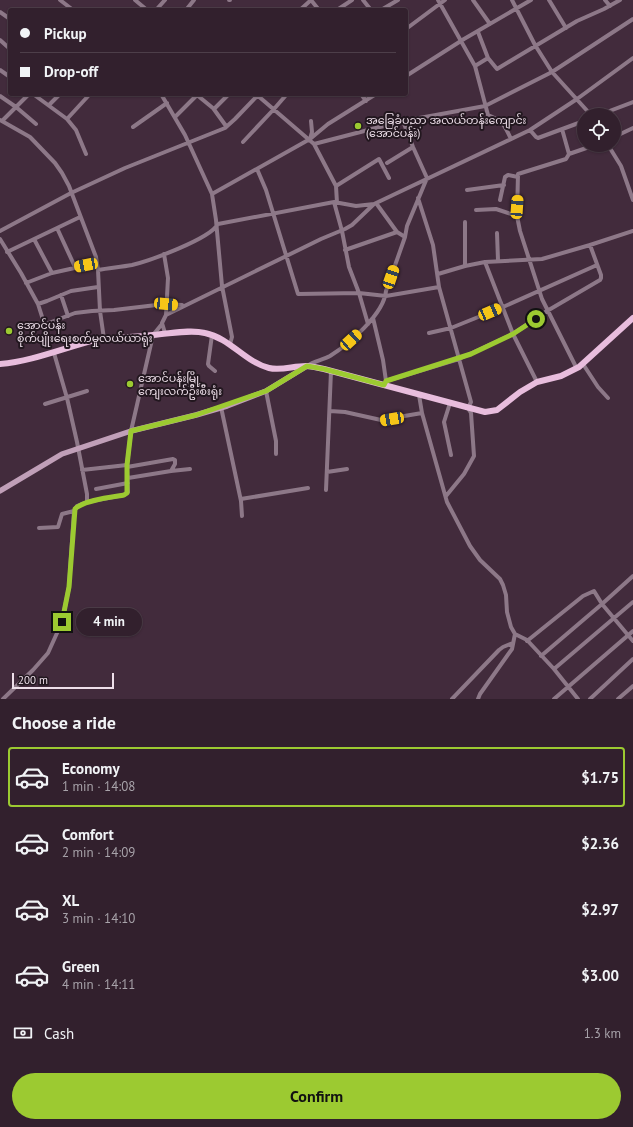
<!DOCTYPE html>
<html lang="en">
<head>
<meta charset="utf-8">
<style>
	body { margin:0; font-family:"PT Sans","Noto Sans Myanmar",sans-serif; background:#3a2835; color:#f1f3f6; height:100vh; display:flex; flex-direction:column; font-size:15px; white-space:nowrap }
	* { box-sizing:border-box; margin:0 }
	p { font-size:13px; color:#a8a3aa }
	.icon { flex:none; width:22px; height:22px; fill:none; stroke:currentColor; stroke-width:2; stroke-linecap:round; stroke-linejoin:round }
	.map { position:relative; height:699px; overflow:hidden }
	.side { display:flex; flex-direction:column; background:#32202d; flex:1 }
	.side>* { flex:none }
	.hud { position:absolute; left:8px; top:8px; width:400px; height:88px; border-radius:4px; box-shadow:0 1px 3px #0004,0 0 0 1px #4d3e49; display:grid; align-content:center; height:88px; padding:0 12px; background:#32202d }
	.tools { position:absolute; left:577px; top:108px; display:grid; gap:8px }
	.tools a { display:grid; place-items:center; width:44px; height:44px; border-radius:50%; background:#32202d; box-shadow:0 1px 3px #0004,0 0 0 1px #4d3e49; font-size:20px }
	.scale { position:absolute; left:12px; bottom:10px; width:102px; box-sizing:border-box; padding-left:4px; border:2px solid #eedfea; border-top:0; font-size:11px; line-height:14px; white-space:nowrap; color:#eedfea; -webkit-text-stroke:3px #22171f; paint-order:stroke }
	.end { position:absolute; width:18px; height:18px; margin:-9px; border:5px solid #9cca31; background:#111; box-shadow:0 0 0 2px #111 }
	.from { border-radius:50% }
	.bubble { position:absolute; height:28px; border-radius:14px; background:#32202d; box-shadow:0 1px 3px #0004,0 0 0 1px #4d3e49; font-size:13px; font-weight:600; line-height:28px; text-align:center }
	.car { position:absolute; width:12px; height:24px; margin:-12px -6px; border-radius:5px; box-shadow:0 0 3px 1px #0007; background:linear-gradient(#f5c518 24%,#345 0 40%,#f5c518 0 76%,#345 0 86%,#f5c518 0) }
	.hud b { display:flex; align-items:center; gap:14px; height:38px; font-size:15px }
	.hud b+b { border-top:1px solid #4d3e49 }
	.hud i { width:10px; height:10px; background:#f1f3f6 }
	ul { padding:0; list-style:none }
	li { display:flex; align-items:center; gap:12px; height:60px; margin:0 8px 6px; padding:0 4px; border:2px solid transparent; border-radius:4px }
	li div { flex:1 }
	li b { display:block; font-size:15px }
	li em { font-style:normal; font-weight:600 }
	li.current { border-color:#9cca31 }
	li>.icon { width:36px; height:36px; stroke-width:1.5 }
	h2 { padding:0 12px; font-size:18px; line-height:48px }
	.pay { display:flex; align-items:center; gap:10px; height:44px; padding:0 12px; font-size:15px }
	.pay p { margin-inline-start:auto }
	.button { display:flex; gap:8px; margin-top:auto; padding:8px 12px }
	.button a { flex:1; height:46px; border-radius:24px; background:#9cca31; color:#111; font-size:16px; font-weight:600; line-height:46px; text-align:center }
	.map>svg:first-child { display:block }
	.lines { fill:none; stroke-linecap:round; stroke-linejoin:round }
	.street { stroke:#8d7888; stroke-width:4 }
	.secondary { stroke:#c09fb8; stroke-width:5.5 }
	.primary { stroke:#e8bddd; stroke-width:6 }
	.route { stroke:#9cca31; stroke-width:5 }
	.poi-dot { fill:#9cca31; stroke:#22171f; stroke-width:1.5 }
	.labels { text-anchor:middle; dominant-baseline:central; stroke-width:4; stroke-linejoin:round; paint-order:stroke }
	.poi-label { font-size:11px; fill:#eedfea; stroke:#22171f; text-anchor:start }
</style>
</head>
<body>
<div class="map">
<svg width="633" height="699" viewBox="0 0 633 699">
	<rect width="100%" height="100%" fill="#422b3c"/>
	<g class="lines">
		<path class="street" d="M 60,0 L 73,10
			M 135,0 L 147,10
			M 229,0 L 230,0
			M 311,0 L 319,10
			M 363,0 L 371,10
			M 438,0 L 475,66 L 488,115 C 503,121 504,124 511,139
			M 473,0 L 490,24
			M 512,0 L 535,45 L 552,72 L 591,115
			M 549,0 L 566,28
			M 605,0 L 610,6
			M 156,10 L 165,0
			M 186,10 L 194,0
			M 300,10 L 311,0
			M 337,10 L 352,0
			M 381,10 L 398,0
			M 0,12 L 10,19
			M 406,29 L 445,0
			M 478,32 L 488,58 L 497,69 L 577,21 L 604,9 L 620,0
			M 0,40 L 10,49
			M 475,66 L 488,58
			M 0,70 L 10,77
			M 406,76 L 464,39 L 531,0
			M 33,94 L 67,119 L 76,130 L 86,154
			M 161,94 L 185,135 L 212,194 L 216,220 L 222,286 L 232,337 L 230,344
			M 361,94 L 366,101
			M 197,95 L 214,109 L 229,94
			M 257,95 L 314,144 L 336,186 L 337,203
			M 0,96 L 16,107 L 36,124
			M 49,105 L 60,94
			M 213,108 L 226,126
			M 599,115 L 633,102
			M 175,117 L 198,94
			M 67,119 L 90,94
			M 0,120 L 30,137 L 55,163 L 62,173 L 69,186 L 96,257 L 98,270 L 100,311 L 104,339
			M 2,121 L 29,94
			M 133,127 L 167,103
			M 562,129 L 569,154 L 566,159 L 518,174 L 517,216 L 520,231 L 542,299 L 576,367
			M 530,130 L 536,137 L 538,138 L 584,121
			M 614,137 L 633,128
			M 310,139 L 312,132 L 311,121
			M 243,142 L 274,109 L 287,94
			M 314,144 L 403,121 L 485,106 L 552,72 L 633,19
			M 608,145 L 621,166 L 633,200
			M 569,154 L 595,145
			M 387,163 L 413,147
			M 257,169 L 266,190 L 298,294 L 359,293 L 386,296 L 439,287
			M 336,186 L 379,159 L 389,178
			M 467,190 L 504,185
			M 212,194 L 310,139 L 328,124 L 376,94
			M 418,198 L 433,245 L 439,287 L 471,402 L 468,408 L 471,413 L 474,456 L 464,474 L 446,496
			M 500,200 L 505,177 L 508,175 L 518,177
			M 334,202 L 342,231 L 349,267 L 359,293 L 368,324
			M 376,203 L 397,232 L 405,237
			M 476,210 L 496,209 L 517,216
			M 465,222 L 465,266
			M 57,228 L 75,267
			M 0,231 L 71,193 L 125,168 L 225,128 L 235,119 L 259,94
			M 497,233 L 498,260
			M 0,239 L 21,273 L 38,304 L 44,323 L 46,324 L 75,313 L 92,311 L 114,310 L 165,304 L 182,305
			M 34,239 L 52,273
			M 345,250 L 397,232
			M 7,252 L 80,217
			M 164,254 L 168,278 L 166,315
			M 485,262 L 513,334 L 537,382
			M 98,270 C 109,268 121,267 132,265 C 149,261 210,239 218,224 L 334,202 L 356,206 L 374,204
			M 438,274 L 465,266 L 485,262 L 542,259 L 590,245 L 633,231
			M 26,283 L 52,273 L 97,263
			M 61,295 L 68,316
			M 38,304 L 47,301 L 71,291 L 98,287
			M 373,318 L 383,360 L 386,381
			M 165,333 L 162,323 L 166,315 L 321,239 L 345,229 L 352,225 L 374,204 L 530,130 L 577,99 L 633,58
			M 429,333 L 451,328 L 503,307 L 597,265
			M 212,335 L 208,364 L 209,366 L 215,371
			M 583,364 L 598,387 L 608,398
			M 307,366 C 314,361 323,360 330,356 C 349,344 384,314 386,291 L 405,237 L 407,226 L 427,178 L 413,147 L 403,121
			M 384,385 L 386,381 L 459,359 L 513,334 L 547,311 L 600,280 L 601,278 L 601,275 L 590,245
			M 266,391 L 276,441 L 276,454
			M 419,395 L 422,413 L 447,502 L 470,546 L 480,560 L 500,579 L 503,585 L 506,595 L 507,612 L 511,627 L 515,634 L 527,640 L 554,669 L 578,699
			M 450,403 L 444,422 L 451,455
			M 45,404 L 87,391
			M 221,407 L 241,501 L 242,516
			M 330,411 L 345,412 L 381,420 L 422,413
			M 127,467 L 173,459 L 175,460 L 175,464 L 171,471
			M 82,470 L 127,465
			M 327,472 L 347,469
			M 128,478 L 171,471 L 190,469
			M 96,489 L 128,483
			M 326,490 L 331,371
			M 241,499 L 308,488
			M 87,502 L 124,495 L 128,492 L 127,465 L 131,431 L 153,335 L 162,324
			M 39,528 L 58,527 L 62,514 L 74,511
			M 527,641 L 583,596 L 594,591 L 602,604 L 633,641
			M 541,656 L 602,604 L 633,576
			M 554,669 L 633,602
			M 3,699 L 33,670 L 48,653 L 62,622 L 69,587 L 74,511 L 77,506 L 87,502 L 87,494 L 77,442 L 67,398 L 54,353
			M 452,699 L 499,650 L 503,647 L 513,643
			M 478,699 L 480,694 L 512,649 L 515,634
			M 554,699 L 633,631
			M 590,699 L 633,659
			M 618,699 L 633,686"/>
		<path class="secondary" d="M 0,491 L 62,454 L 131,431 L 196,415 L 227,406 L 266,391 L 307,366"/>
		<path class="primary" d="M 0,364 C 33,361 63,348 95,340 C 115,338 134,337 153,335 C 170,334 189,329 205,333 C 230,338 245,362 269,368 C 281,371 293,366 306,366 C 312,366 318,368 324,369 L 485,412 L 497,410 L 520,392 L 537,382 L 561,376 L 579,367 L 633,318"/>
	</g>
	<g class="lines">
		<path class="route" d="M 62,622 L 69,587 L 75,509 C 83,500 112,497 124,495 L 127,493 L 127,465 L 131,431 L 196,415 L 266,391 L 307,366 L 324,369 L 384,385 L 386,381 L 471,354 L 513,334 L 536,319"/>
	</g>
	<g class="poi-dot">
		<circle cx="358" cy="126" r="4"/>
		<circle cx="9" cy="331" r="4"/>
		<circle cx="130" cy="384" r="4"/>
	</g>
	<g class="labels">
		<g class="poi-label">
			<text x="366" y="120">အခြေခံပညာ အလယ်တန်းကျောင်း<tspan x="366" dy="13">(အောင်ပန်း)</tspan></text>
			<text x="17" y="325">အောင်ပန်း<tspan x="17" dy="13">စိုက်ပျိုးရေးစက်မှုလယ်ယာရုံး</tspan></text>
			<text x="138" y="378">အောင်ပန်းမြို့<tspan x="138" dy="13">ကျေးလက်ဦးစီးရုံး</tspan></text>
		</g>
	</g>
</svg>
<div class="tools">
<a><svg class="icon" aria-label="locate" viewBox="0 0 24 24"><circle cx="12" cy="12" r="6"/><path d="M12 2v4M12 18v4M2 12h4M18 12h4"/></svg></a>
</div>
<div class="scale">200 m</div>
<i class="end from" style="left:536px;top:319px"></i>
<i class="end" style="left:62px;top:622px"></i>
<div class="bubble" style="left:76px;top:608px;width:66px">4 min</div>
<i class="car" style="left:517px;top:207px;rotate:4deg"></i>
<i class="car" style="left:86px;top:265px;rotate:259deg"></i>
<i class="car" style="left:391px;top:277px;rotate:19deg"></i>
<i class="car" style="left:166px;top:304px;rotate:95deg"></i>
<i class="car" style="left:490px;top:312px;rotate:67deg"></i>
<i class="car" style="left:351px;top:340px;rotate:48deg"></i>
<i class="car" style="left:392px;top:419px;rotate:260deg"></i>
<div class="hud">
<b><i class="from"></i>Pickup</b>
<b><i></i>Drop-off</b>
</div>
</div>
<section class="side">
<h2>Choose a ride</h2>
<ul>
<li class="current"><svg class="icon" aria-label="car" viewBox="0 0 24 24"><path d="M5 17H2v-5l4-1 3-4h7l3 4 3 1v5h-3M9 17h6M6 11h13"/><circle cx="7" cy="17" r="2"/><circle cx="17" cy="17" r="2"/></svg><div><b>Economy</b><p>1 min · 14:08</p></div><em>$1.75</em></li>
<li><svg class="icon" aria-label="car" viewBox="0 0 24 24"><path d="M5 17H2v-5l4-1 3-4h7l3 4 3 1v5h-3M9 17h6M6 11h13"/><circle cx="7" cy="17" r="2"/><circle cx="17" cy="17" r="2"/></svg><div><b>Comfort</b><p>2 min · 14:09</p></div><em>$2.36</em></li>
<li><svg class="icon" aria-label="car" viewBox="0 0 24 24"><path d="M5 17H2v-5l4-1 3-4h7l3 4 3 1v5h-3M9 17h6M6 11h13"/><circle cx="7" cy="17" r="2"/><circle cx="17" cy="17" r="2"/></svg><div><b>XL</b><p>3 min · 14:10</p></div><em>$2.97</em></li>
<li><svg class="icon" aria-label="car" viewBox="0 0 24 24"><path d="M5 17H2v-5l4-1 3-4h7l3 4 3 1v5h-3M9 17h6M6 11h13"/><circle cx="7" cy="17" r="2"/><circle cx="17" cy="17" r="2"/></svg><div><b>Green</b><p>4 min · 14:11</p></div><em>$3.00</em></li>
</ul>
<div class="pay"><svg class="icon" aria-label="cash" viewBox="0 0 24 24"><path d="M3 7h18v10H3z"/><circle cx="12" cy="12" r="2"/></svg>Cash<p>1.3 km</p></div>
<div class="button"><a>Confirm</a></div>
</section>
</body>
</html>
